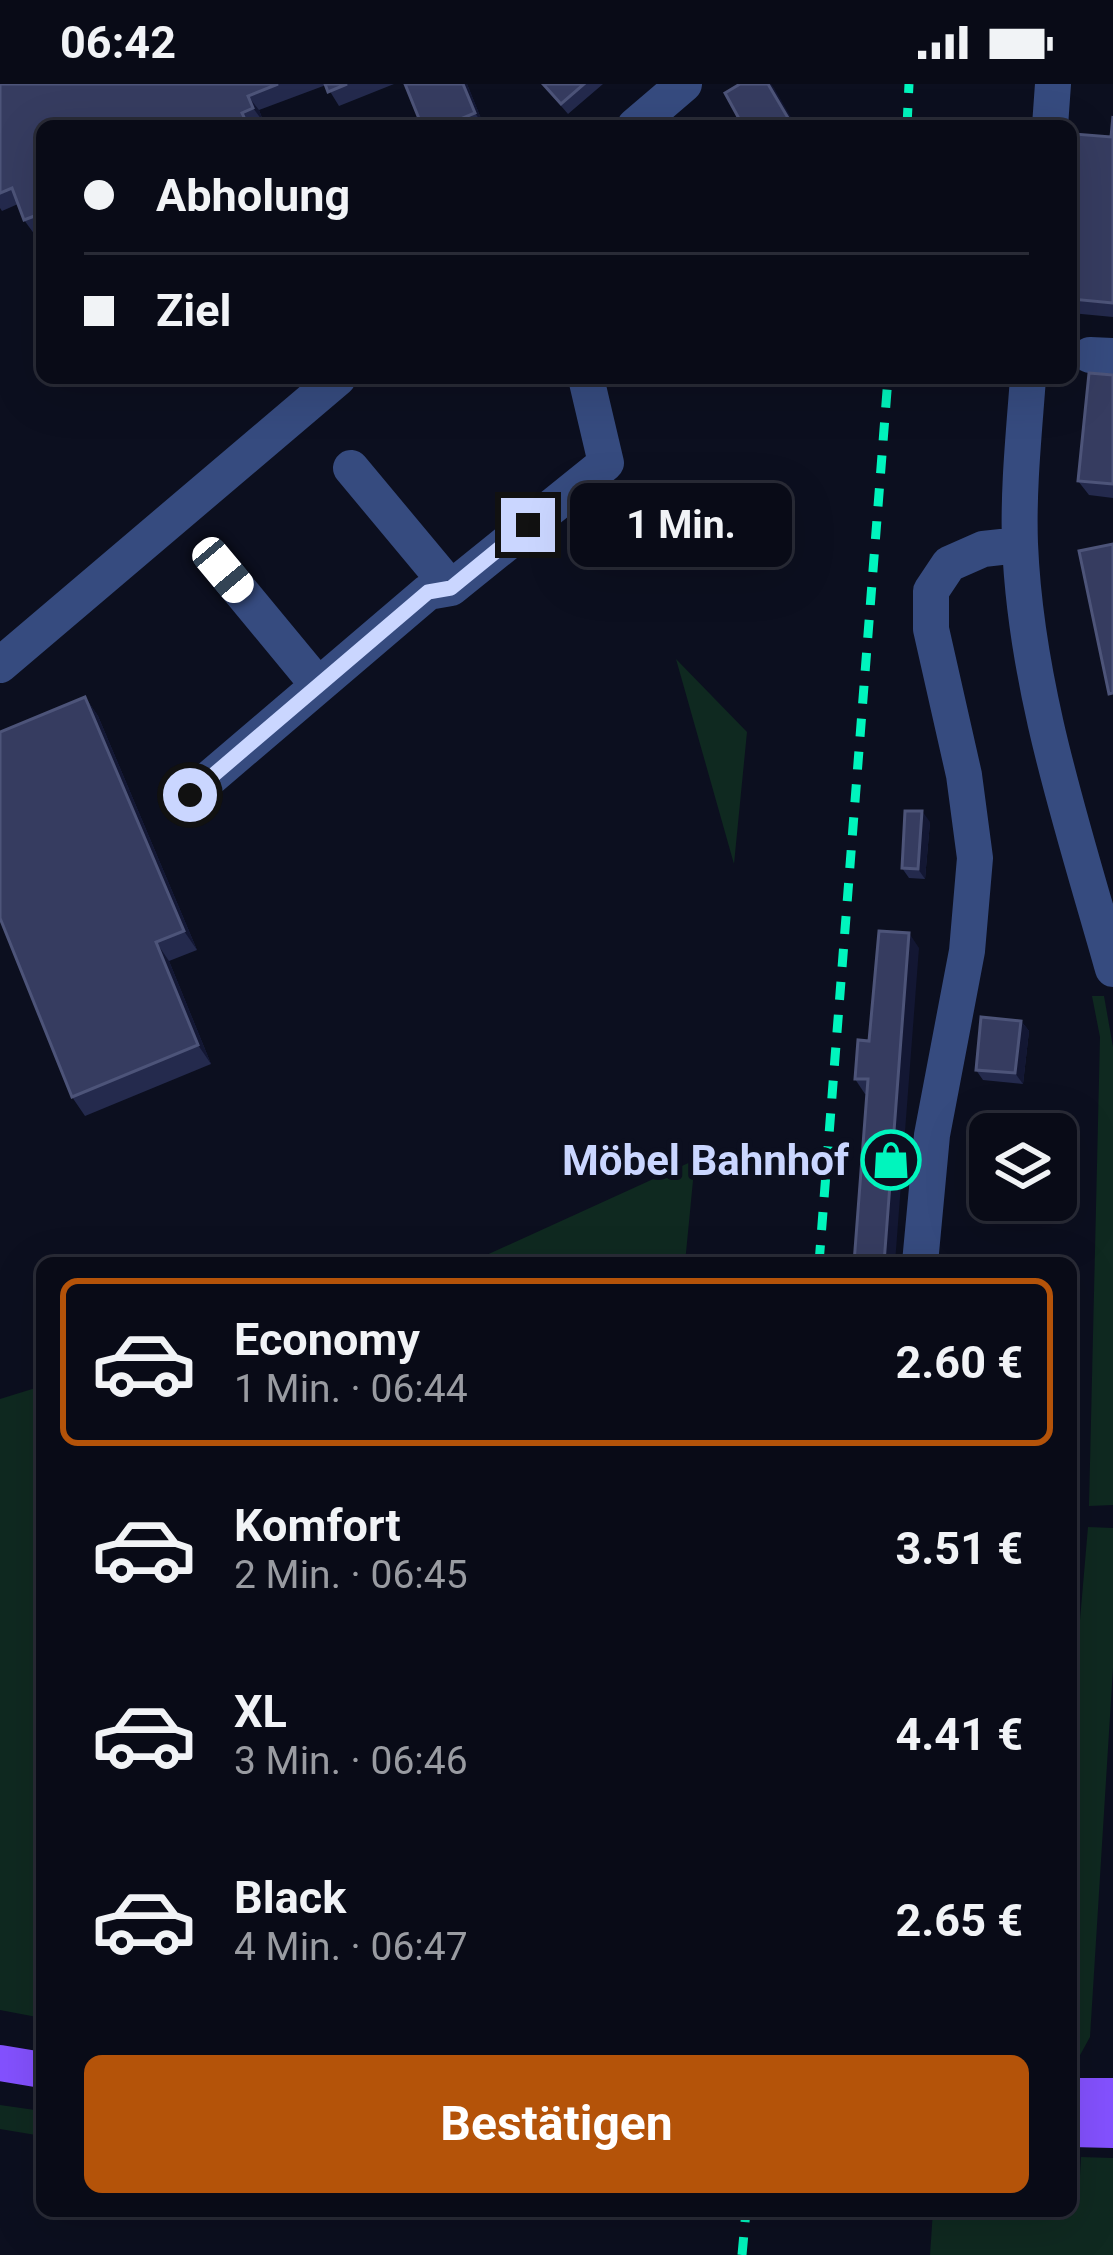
<!DOCTYPE html>
<html lang="de">
<head>
<meta charset="utf-8">
<style>
	body { margin:0; font-family:Roboto,sans-serif; background:#171924; color:#f1f3f6; height:100vh; display:flex; flex-direction:column; font-size:45px; white-space:nowrap }
	* { box-sizing:border-box; margin:0 }
	p { font-size:39px; color:#999ba1 }
	.icon { flex:none; width:66px; height:66px; fill:none; stroke:currentColor; stroke-width:2; stroke-linecap:round; stroke-linejoin:round }
	.map { position:relative; flex:1; overflow:hidden }
	.sheet { position:absolute; left:36px; top:1173px; width:1041px; height:960px; display:flex; flex-direction:column; background:#090b17; border-radius:18px; box-shadow:0 12px 48px #0002,0 0 0 3px #292b36 }
	.sheet>* { flex:none }
	.guide { position:absolute; left:36px; top:36px; width:1041px; height:264px; border-radius:18px; box-shadow:0 12px 48px #0002,0 0 0 3px #292b36; display:grid; align-content:center; height:264px; padding:0 48px; background:#090b17 }
	.controls { position:absolute; left:969px; top:1029px; display:grid; gap:24px }
	.controls a { display:grid; place-items:center; width:108px; height:108px; border-radius:18px; background:#090b17; box-shadow:0 12px 48px #0002,0 0 0 3px #292b36; font-size:60px }
	.end { position:absolute; width:54px; height:54px; margin:-27px; border:15px solid #cad6ff; background:#111; box-shadow:0 0 0 6px #111 }
	.from { border-radius:50% }
	.bubble { position:absolute; height:84px; border-radius:18px; background:#090b17; box-shadow:0 12px 48px #0002,0 0 0 3px #292b36; font-size:39px; font-weight:700; line-height:84px; text-align:center }
	.car { position:absolute; width:36px; height:72px; margin:-36px -18px; border-radius:15px; box-shadow:0 0 9px 3px #0007; background:linear-gradient(#fff 24%,#345 0 40%,#fff 0 76%,#345 0 86%,#fff 0) }
	.guide b { display:flex; align-items:center; gap:42px; height:114px; font-size:45px }
	.guide b+b { border-top:3px solid #292b36 }
	.guide i { width:30px; height:30px; background:#f1f3f6 }
	ul { padding:21px 0 0; list-style:none }
	li { display:flex; align-items:center; gap:36px; height:168px; margin:0 24px 18px; padding:0 24px; border:6px solid transparent; border-radius:18px }
	li div { flex:1 }
	li b { display:block; font-size:45px }
	li em { font-style:normal; font-weight:700 }
	li.active { border-color:#b45309 }
	li>.icon { width:108px; height:108px; stroke-width:1.5 }
	.action { display:flex; gap:24px; margin-top:auto; padding:24px 48px }
	.action a { flex:1; height:138px; border-radius:18px; background:#b45309; color:#fff; font-size:48px; font-weight:700; line-height:138px; text-align:center }
	.status { display:flex; justify-content:space-between; align-items:center; height:84px; padding:0 60px; background:#090b17; direction:ltr }
	.status svg { height:33px; fill:currentColor }
	.map>svg:first-child { display:block }
	.green { fill:#0f2920 }
	.lines { fill:none; stroke-linecap:round; stroke-linejoin:round }
	.minor { stroke:#364b7f; stroke-width:36 }
	.major { stroke:#8451ff; stroke-width:36 }
	.rail { stroke:#00f5bd; stroke-width:9; stroke-dasharray:18 15; stroke-linecap:butt }
	.wall { fill:#242a4d }
	.shaded-wall { fill:#131733 }
	.building { fill:#363c60; stroke:#4d5479; stroke-width:3 }
	.route { stroke:#cad6ff; stroke-width:15 }
	.labels { text-anchor:middle; dominant-baseline:central; stroke-width:10; stroke-linejoin:round; paint-order:stroke }
	.poi-label { font-size:42px; font-weight:bold; fill:#cad6ff; stroke:#0c0f1f; text-anchor:end }
</style>
</head>
<body>
<div class="status"><b>06:42</b><svg viewBox="0 0 49 12"><path d="M0 12V9h3v3zM5 12V6h3v6zM10 12V3h3v9zM15 12V0h3v12zM26 1h20v11H26zM47 4h2v5h-2z"/></svg></div>
<div class="map">
<svg width="1113" height="2171" viewBox="0 0 1113 2171">
	<rect width="100%" height="100%" fill="#0c0f1f"/>
	<path class="green" d="M 676,575 L 747,648 L 734,780 Z
		M 1092,912 L 1104,912 L 1113,963 L 1113,1421 L 1089,1422 L 1100,953 Z
		M 695,1076 L 685,1179 L 469,1179 Z
		M 42,1302 L 42,1934 L 0,1926 L 0,1315 Z
		M 1088,1443 L 1113,1444 L 1113,1584 L 1090,1953 L 1079,1973 L 1071,1979 L 1071,1640 Z
		M 0,2021 L 42,2027 L 42,2052 L 0,2045 Z
		M 1081,2073 L 1113,2074 L 1113,2171 L 930,2171 L 933,2127 L 1071,2127 L 1071,2091 L 1080,2091 Z"/>
	<g class="lines">
		<path class="minor" d="M 635,42 L 684,0
			M 1050,42 L 1053,0
			M 1090,271 L 1113,272
			M 1028,294 C 1024,349 1018,405 1020,460 C 1026,606 1074,746 1113,885
			M 351,384 L 451,504
			M 223,486 L 318,601
			M 0,581 L 338,294
			M 190,711 L 428,508 L 451,504 L 606,379 L 586,294
			M 920,1179 L 932,1051 L 967,867 L 975,774 L 964,691 L 931,545 L 931,507 L 949,480 L 983,465 L 1020,461"/>
		<path class="major" d="M 0,1979 L 42,1986
			M 1071,2012 L 1113,2012
			M 1071,2045 L 1113,2046"/>
		<path class="rail" d="M 907,42 L 909,0
			M 819,1179 L 888,294
			M 742,2171 L 746,2127"/>
	</g>
	<path class="wall" d="M 0,0 L 394,0 L 339,22 L 326,1 L 259,26 L 264,39 L 256,42 L 42,42 L 42,148 L 35,151 L 24,136 L 18,120 L 2,127 L 0,124 Z
		M 467,0 L 484,42 L 422,42 Z
		M 542,0 L 603,0 L 568,30 Z
		M 1113,32 L 1113,233 L 1071,229 L 1071,215 L 1111,53 Z
		M 1113,291 L 1113,414 L 1089,411 L 1078,397 Z
		M 85,613 L 98,632 L 197,866 L 169,877 L 211,980 L 85,1032 L 72,1013 Z
		M 930,738 L 925,795 L 909,794 L 902,784 Z
		M 919,864 L 867,1010 L 865,1010 L 855,995 L 869,957 Z
		M 1021,937 L 1029,947 L 1023,1000 L 983,996 L 976,986 Z"/>
	<path class="shaded-wall" d="M 463,0 L 467,0 L 484,42 L 475,29 Z
		M 768,0 L 771,0 L 774,4 L 796,42 L 793,42 Z
		M 248,12 L 259,26 L 264,39 L 253,24 Z
		M 85,613 L 98,632 L 197,866 L 184,847 Z
		M 922,727 L 930,738 L 925,795 L 918,785 Z
		M 909,849 L 919,864 L 895,1179 L 884,1179 Z
		M 156,858 L 169,877 L 211,980 L 198,961 Z
		M 1021,937 L 1029,947 L 1023,1000 L 1015,989 Z"/>
	<path class="building" d="M 0,0 L 278,0 L 248,12 L 253,24 L 242,29 L 248,42 L 42,42 L 42,144 L 37,131 L 24,136 L 12,104 L 0,109 Z
		M 325,0 L 347,0 L 328,8 Z
		M 405,0 L 463,0 L 475,29 L 444,42 L 422,42 Z
		M 543,0 L 584,0 L 561,20 Z
		M 740,0 L 768,0 L 791,39 L 786,42 L 743,42 L 725,9 Z
		M 1113,32 L 1113,219 L 1071,215 L 1071,97 L 1075,50 L 1111,53 Z
		M 1089,289 L 1113,291 L 1113,400 L 1078,397 Z
		M 1113,460 L 1113,609 L 1109,610 L 1079,467 Z
		M 85,613 L 184,847 L 156,858 L 198,961 L 72,1013 L 0,834 L 0,648 Z
		M 905,727 L 922,727 L 918,785 L 902,784 Z
		M 879,847 L 909,849 L 884,1179 L 854,1179 L 868,995 L 855,995 L 858,956 L 869,957 Z
		M 981,933 L 1021,937 L 1015,989 L 976,986 Z"/>
	<g class="lines">
		<path class="route" d="M 190,711 L 428,508 L 451,504 L 528,441"/>
	</g>
	<defs>
		<g id="shop-ring" transform="scale(3)"><circle r="9.5" fill="#0c0f1f" stroke="#00f5bd" stroke-width="1.5"/><path d="M-5-2.5h2.3a2.7 3.5 0 0 1 5.4 0H5L5.5 6h-11ZM-1.5-2.5h3a1.5 2.3 0 0 0-3 0Z" fill="#00f5bd"/></g>
	</defs>
	<g fill-rule="evenodd">
		<use href="#shop-ring" x="891" y="1076"/>
	</g>
	<g class="labels">
		<g class="poi-label">
			<text x="849" y="1076">Möbel Bahnhof</text>
		</g>
	</g>
</svg>
<div class="controls">
<a><svg class="icon" aria-label="layers" viewBox="0 0 24 24"><path d="M12 4l9 5-9 5-9-5zM3 14l9 5 9-5"/></svg></a>
</div>
<i class="end from" style="left:190px;top:711px"></i>
<i class="end" style="left:528px;top:441px"></i>
<div class="bubble" style="left:570px;top:399px;width:222px">1 Min.</div>
<i class="car" style="left:223px;top:486px;rotate:140deg"></i>
<div class="guide">
<b><i class="from"></i>Abholung</b>
<b><i></i>Ziel</b>
</div>
<section class="sheet">
<ul>
<li class="active"><svg class="icon" aria-label="car" viewBox="0 0 24 24"><path d="M5 17H2v-5l4-1 3-4h7l3 4 3 1v5h-3M9 17h6M6 11h13"/><circle cx="7" cy="17" r="2"/><circle cx="17" cy="17" r="2"/></svg><div><b>Economy</b><p>1 Min. · 06:44</p></div><em>2.60 €</em></li>
<li><svg class="icon" aria-label="car" viewBox="0 0 24 24"><path d="M5 17H2v-5l4-1 3-4h7l3 4 3 1v5h-3M9 17h6M6 11h13"/><circle cx="7" cy="17" r="2"/><circle cx="17" cy="17" r="2"/></svg><div><b>Komfort</b><p>2 Min. · 06:45</p></div><em>3.51 €</em></li>
<li><svg class="icon" aria-label="car" viewBox="0 0 24 24"><path d="M5 17H2v-5l4-1 3-4h7l3 4 3 1v5h-3M9 17h6M6 11h13"/><circle cx="7" cy="17" r="2"/><circle cx="17" cy="17" r="2"/></svg><div><b>XL</b><p>3 Min. · 06:46</p></div><em>4.41 €</em></li>
<li><svg class="icon" aria-label="car" viewBox="0 0 24 24"><path d="M5 17H2v-5l4-1 3-4h7l3 4 3 1v5h-3M9 17h6M6 11h13"/><circle cx="7" cy="17" r="2"/><circle cx="17" cy="17" r="2"/></svg><div><b>Black</b><p>4 Min. · 06:47</p></div><em>2.65 €</em></li>
</ul>
<div class="action"><a>Bestätigen</a></div>
</section>
</div>
</body>
</html>
